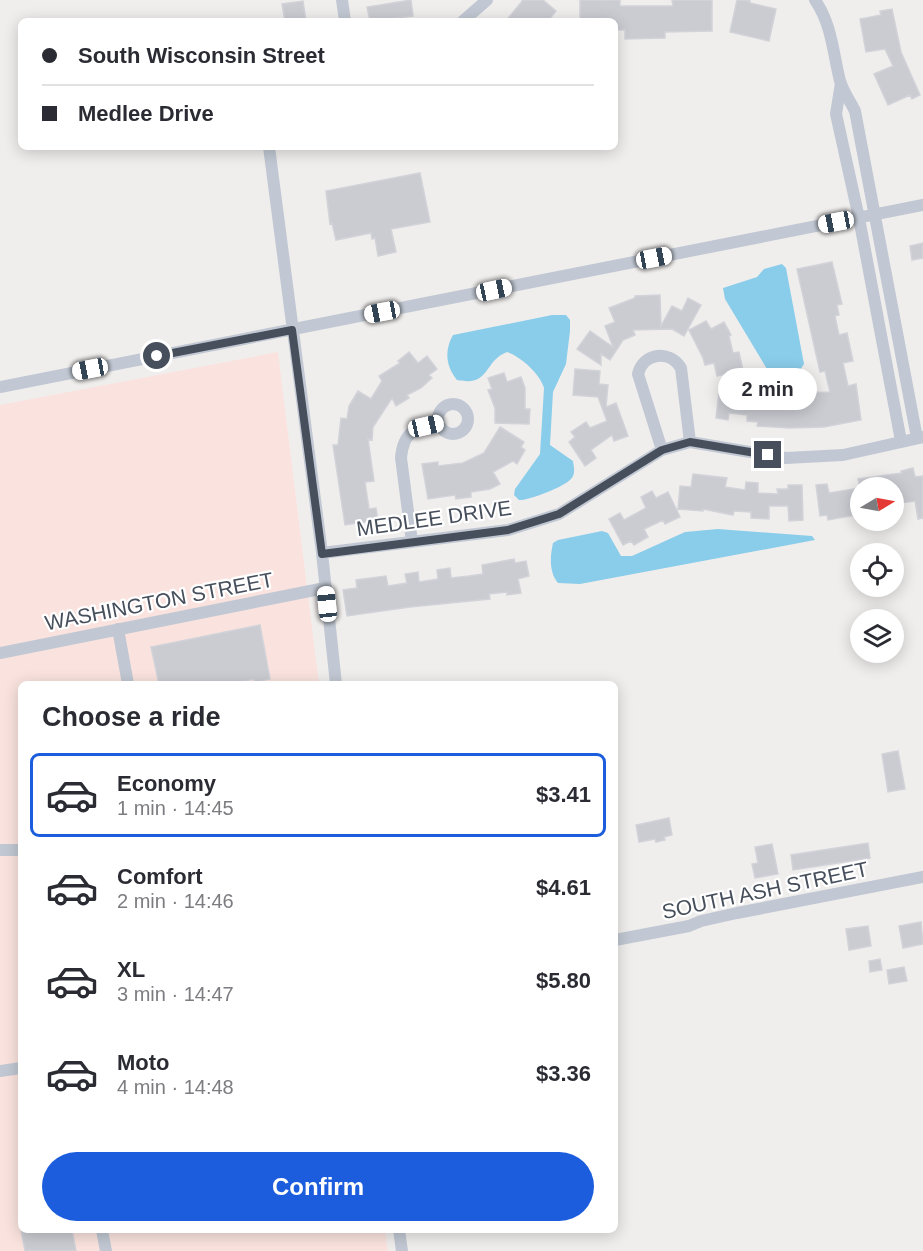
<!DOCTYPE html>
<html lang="en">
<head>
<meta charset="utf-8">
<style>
	body { margin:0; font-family:Arial,sans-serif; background:#f7f7f7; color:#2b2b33; height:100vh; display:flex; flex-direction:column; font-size:22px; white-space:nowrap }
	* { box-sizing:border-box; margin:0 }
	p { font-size:20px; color:#7c7c81 }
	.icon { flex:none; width:33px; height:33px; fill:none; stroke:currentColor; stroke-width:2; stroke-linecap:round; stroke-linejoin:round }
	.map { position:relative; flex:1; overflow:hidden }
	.sheet { position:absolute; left:18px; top:681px; width:600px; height:552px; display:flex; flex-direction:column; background:#fff; border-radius:9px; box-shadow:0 3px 15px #0003 }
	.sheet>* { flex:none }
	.hud { position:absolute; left:18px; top:18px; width:600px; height:132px; border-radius:9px; box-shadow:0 3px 15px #0003; display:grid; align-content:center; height:132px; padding:0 24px; background:#fff }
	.needle { width:39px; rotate:80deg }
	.tools { position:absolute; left:850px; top:477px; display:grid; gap:12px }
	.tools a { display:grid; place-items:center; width:54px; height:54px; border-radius:50%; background:#fff; box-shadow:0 3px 15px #0003; font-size:30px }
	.end { position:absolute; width:27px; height:27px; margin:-14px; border:8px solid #464f5b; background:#fff; box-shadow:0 0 0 3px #fff }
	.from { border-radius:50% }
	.bubble { position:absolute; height:42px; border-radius:21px; background:#fff; box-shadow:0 3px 15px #0003; font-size:20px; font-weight:800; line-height:42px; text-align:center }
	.car { position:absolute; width:18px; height:36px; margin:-18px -9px; border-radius:8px; box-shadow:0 0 4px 2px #0007; background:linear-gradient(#fff 24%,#345 0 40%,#fff 0 76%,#345 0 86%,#fff 0) }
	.hud b { display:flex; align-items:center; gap:21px; height:57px; font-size:22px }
	.hud b+b { border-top:2px solid #e1e1e2 }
	.hud i { width:15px; height:15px; background:#2b2b33 }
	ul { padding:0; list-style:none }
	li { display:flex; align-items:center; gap:18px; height:84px; margin:0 12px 9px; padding:0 12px; border:3px solid transparent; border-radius:9px }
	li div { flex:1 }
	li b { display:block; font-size:22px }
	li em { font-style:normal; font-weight:800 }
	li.on { border-color:#1b5ddc }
	li>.icon { width:54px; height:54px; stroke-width:1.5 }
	h2 { padding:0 24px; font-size:27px; line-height:72px }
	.primary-button { display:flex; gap:12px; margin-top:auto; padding:12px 24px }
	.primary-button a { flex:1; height:69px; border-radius:36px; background:#1b5ddc; color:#fff; font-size:24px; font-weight:800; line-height:69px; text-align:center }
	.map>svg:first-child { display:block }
	.medical { fill:#fae3de }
	.water { fill:#8acdea }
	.building { fill:#caccd2; stroke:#d2d3d9; stroke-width:1.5 }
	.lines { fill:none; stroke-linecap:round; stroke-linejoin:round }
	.minor { stroke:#c1c8d3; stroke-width:12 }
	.route { stroke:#464f5b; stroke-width:8 }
	.labels { text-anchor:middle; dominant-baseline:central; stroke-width:4.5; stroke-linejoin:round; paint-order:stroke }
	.street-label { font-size:21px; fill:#464f5b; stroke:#fff }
</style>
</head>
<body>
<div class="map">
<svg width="923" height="1251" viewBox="0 0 923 1251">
	<rect width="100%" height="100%" fill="#f0eeed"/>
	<path class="medical" d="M 278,352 L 319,684 L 21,684 L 21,1230 L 385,1230 L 388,1251 L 0,1251 L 0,405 Z"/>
	<path class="water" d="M 782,264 L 786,268 L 804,364 L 798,373 C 786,376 777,377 767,369 L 725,299 L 723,288 L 757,277 L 764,269 Z
		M 552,315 L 566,315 L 570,320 L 570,331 L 566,364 L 553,392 L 550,445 L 573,461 C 574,468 576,475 570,480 C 563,487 528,501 519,500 L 514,495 L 515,489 L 540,454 L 544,388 C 540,374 521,357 507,352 C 483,361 491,387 457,380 C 446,366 444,351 453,335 Z
		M 718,529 L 812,536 L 815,540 L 580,584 L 558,583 C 549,573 550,556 553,543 L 558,540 L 602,531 L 608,533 L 621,556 L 632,556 L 685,532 Z"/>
	<path class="building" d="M 411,0 L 413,16 L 370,21 L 367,7 Z
		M 523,0 L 543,0 L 556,11 L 548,21 L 506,21 Z
		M 580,0 L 620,0 L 620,6 L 673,6 L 672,0 L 712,0 L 712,31 L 665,32 L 665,38 L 625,39 L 625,30 L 615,30 L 615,21 L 580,21 Z
		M 737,0 L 750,1 L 750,3 L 776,9 L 769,41 L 730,32 Z
		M 303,1 L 306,21 L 285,21 L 282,4 Z
		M 892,9 L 901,52 L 920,95 L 912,99 L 910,95 L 888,105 L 874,74 L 893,66 L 885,49 L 866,52 L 860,19 L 881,15 L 880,11 Z
		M 420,173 L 430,222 L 391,229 L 396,252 L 378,256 L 375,238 L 372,239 L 371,233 L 336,240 L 332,223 L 330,224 L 326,191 Z
		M 923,243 L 923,258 L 912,260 L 910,246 Z
		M 832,262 L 842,304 L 837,305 L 839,315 L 835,316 L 839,335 L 847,333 L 853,361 L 843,363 L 848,386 L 856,384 L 861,420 L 824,427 L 789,428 L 757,426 L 758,422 L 747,421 L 747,415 L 729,413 L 728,420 L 716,418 L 720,384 L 774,393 L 830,392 L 825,371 L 820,372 L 797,269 Z
		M 660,295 L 661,326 L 672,306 L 682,311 L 688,298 L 701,305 L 684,336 L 672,329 L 633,330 L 635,335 L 623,340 L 610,360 L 601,354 L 601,365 L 577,349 L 590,331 L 613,347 L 605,326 L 615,322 L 609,308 L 635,298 L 635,296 Z
		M 706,321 L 711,329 L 724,322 L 731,335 L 729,336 L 733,353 L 739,352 L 743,370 L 717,376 L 714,363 L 705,365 L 703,358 L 689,330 Z
		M 409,352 L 418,363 L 427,356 L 437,369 L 429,375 L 432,378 L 421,388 L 407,395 L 409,398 L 396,406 L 392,398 L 373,427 L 372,440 L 368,439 L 374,481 L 365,482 L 369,509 L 376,508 L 378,520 L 345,525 L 333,445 L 338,445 L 341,418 L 347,419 L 349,406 L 358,391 L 371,399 L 382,381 L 379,376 L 400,363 L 398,361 Z
		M 575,369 L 600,371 L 599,384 L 608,385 L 606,407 L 616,403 L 628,436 L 614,441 L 612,435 L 591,450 L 596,458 L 585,466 L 569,442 L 575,437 L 571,432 L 586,422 L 590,428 L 607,421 L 598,397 L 573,395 Z
		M 504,373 L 507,382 L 521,377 L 525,388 L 525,409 L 530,409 L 529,424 L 495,423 L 495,408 L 488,390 L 492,389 L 488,378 Z
		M 500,427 L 524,442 L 521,447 L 525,450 L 517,464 L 513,461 L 493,472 L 500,484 L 490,489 L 471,492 L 471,497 L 456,499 L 455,495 L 428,499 L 422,464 L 438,462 L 438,466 L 463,463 L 484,453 Z
		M 913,468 L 915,477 L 923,476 L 923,518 L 918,519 L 915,501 L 894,504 L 894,488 L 860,488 L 858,479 L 902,473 L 901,471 Z
		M 693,474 L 727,478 L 725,487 L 745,490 L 746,482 L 758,483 L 758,493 L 778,494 L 777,489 L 788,489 L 788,485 L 802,485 L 803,520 L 789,521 L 788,506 L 769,506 L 769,519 L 751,518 L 751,512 L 734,511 L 733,515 L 703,509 L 703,511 L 678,509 L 680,486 L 691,487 Z
		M 827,484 L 829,493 L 861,488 L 861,514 L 828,520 L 827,515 L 820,516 L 816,485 Z
		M 652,491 L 656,498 L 668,492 L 680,517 L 665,524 L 663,520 L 644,529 L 648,537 L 634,545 L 631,541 L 623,545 L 609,519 L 620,513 L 624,520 L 646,508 L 641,497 Z
		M 514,559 L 515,563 L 526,561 L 529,576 L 518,579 L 521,593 L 507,595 L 507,592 L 489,594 L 490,599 L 410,607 L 347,616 L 343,590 L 357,588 L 356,580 L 386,576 L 388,586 L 407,583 L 405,574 L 418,572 L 419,582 L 438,579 L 437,570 L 450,568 L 451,578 L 469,576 L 483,574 L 482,565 Z
		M 260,625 L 270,679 L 255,682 L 254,679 L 227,684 L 159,684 L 151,647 Z
		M 898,751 L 905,789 L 888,792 L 882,754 Z
		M 669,818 L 672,835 L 664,837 L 665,840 L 656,842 L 655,839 L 639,842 L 636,825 Z
		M 868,843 L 870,858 L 793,870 L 791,855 Z
		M 772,844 L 778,874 L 755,878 L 752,864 L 758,863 L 755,847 Z
		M 921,922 L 923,944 L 903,948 L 899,926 Z
		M 868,926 L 871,946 L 849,950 L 846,929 Z
		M 880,959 L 882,970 L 870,972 L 869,961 Z
		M 904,967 L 907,981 L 889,984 L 887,970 Z
		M 21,1230 L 72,1230 L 76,1251 L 25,1251 Z"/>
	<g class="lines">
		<path class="minor" d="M 342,0 L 345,21
			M 815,0 C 832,25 833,53 840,81 C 843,91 850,101 855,111 L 917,438
			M 463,21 L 487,0
			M 841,83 L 836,114 L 859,218 L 901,441
			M 269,147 L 322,553 L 336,684
			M 0,387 L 923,205
			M438 419a15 15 0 1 1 30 0a15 15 0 1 1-30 0Z
			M 662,450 L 638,374 C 643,353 669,349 681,368 L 690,442
			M 412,542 L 401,458 C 403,432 415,428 438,423
			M 322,553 L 508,530 L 559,514 L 662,450 L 690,442 L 786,458 L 843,455 L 923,437
			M 118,629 L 128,684
			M 0,653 L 325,588
			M 0,850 L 21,850
			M 615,940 L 689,926 L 701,921 L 737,913 L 923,877
			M 0,1071 L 21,1068
			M 102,1230 L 106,1251
			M 399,1230 L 402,1251"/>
	</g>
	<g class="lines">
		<path class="route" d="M 157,356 L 292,330 L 322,554 L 508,530 L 559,514 L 662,450 L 690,442 L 768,455"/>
	</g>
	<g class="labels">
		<g class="street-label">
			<text transform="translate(434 518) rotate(-8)">MEDLEE DRIVE</text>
			<text transform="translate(159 601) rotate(-11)">WASHINGTON STREET</text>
			<text transform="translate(765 890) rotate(-12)">SOUTH ASH STREET</text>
		</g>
	</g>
</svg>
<div class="tools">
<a><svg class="needle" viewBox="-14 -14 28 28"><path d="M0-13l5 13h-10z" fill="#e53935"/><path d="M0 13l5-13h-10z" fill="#7c7c81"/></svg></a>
<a><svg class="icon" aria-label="locate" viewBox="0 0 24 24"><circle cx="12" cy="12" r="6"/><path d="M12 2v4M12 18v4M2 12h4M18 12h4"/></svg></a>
<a><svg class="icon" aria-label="layers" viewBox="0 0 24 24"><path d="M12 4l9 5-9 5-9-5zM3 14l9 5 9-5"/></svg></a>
</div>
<i class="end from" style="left:157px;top:356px"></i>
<i class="end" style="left:768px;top:455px"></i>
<div class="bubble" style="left:718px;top:368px;width:99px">2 min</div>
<i class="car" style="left:836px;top:222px;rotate:259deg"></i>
<i class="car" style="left:654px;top:258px;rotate:79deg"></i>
<i class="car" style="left:494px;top:290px;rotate:78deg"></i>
<i class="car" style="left:382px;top:312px;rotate:259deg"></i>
<i class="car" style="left:90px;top:369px;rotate:259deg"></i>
<i class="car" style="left:426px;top:426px;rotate:77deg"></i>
<i class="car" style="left:327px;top:604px;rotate:354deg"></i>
<div class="hud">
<b><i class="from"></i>South Wisconsin Street</b>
<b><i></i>Medlee Drive</b>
</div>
<section class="sheet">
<h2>Choose a ride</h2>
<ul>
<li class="on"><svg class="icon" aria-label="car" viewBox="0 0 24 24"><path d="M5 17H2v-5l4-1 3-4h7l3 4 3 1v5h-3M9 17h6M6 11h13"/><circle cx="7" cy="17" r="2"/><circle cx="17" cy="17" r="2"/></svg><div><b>Economy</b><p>1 min · 14:45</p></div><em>$3.41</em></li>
<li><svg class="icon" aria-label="car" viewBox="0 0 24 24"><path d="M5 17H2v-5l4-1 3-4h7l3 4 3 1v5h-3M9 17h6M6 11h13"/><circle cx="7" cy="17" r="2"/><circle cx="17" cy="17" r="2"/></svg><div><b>Comfort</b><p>2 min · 14:46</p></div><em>$4.61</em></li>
<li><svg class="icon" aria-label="car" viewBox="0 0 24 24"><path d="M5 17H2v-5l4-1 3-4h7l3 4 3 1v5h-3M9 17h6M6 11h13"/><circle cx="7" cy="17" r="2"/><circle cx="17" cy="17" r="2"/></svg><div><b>XL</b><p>3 min · 14:47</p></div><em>$5.80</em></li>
<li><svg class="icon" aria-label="car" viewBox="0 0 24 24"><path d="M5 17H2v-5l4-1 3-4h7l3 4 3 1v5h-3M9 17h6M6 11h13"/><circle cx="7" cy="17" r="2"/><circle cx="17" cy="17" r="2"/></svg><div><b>Moto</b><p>4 min · 14:48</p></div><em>$3.36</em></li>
</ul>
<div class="primary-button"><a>Confirm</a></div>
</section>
</div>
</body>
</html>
